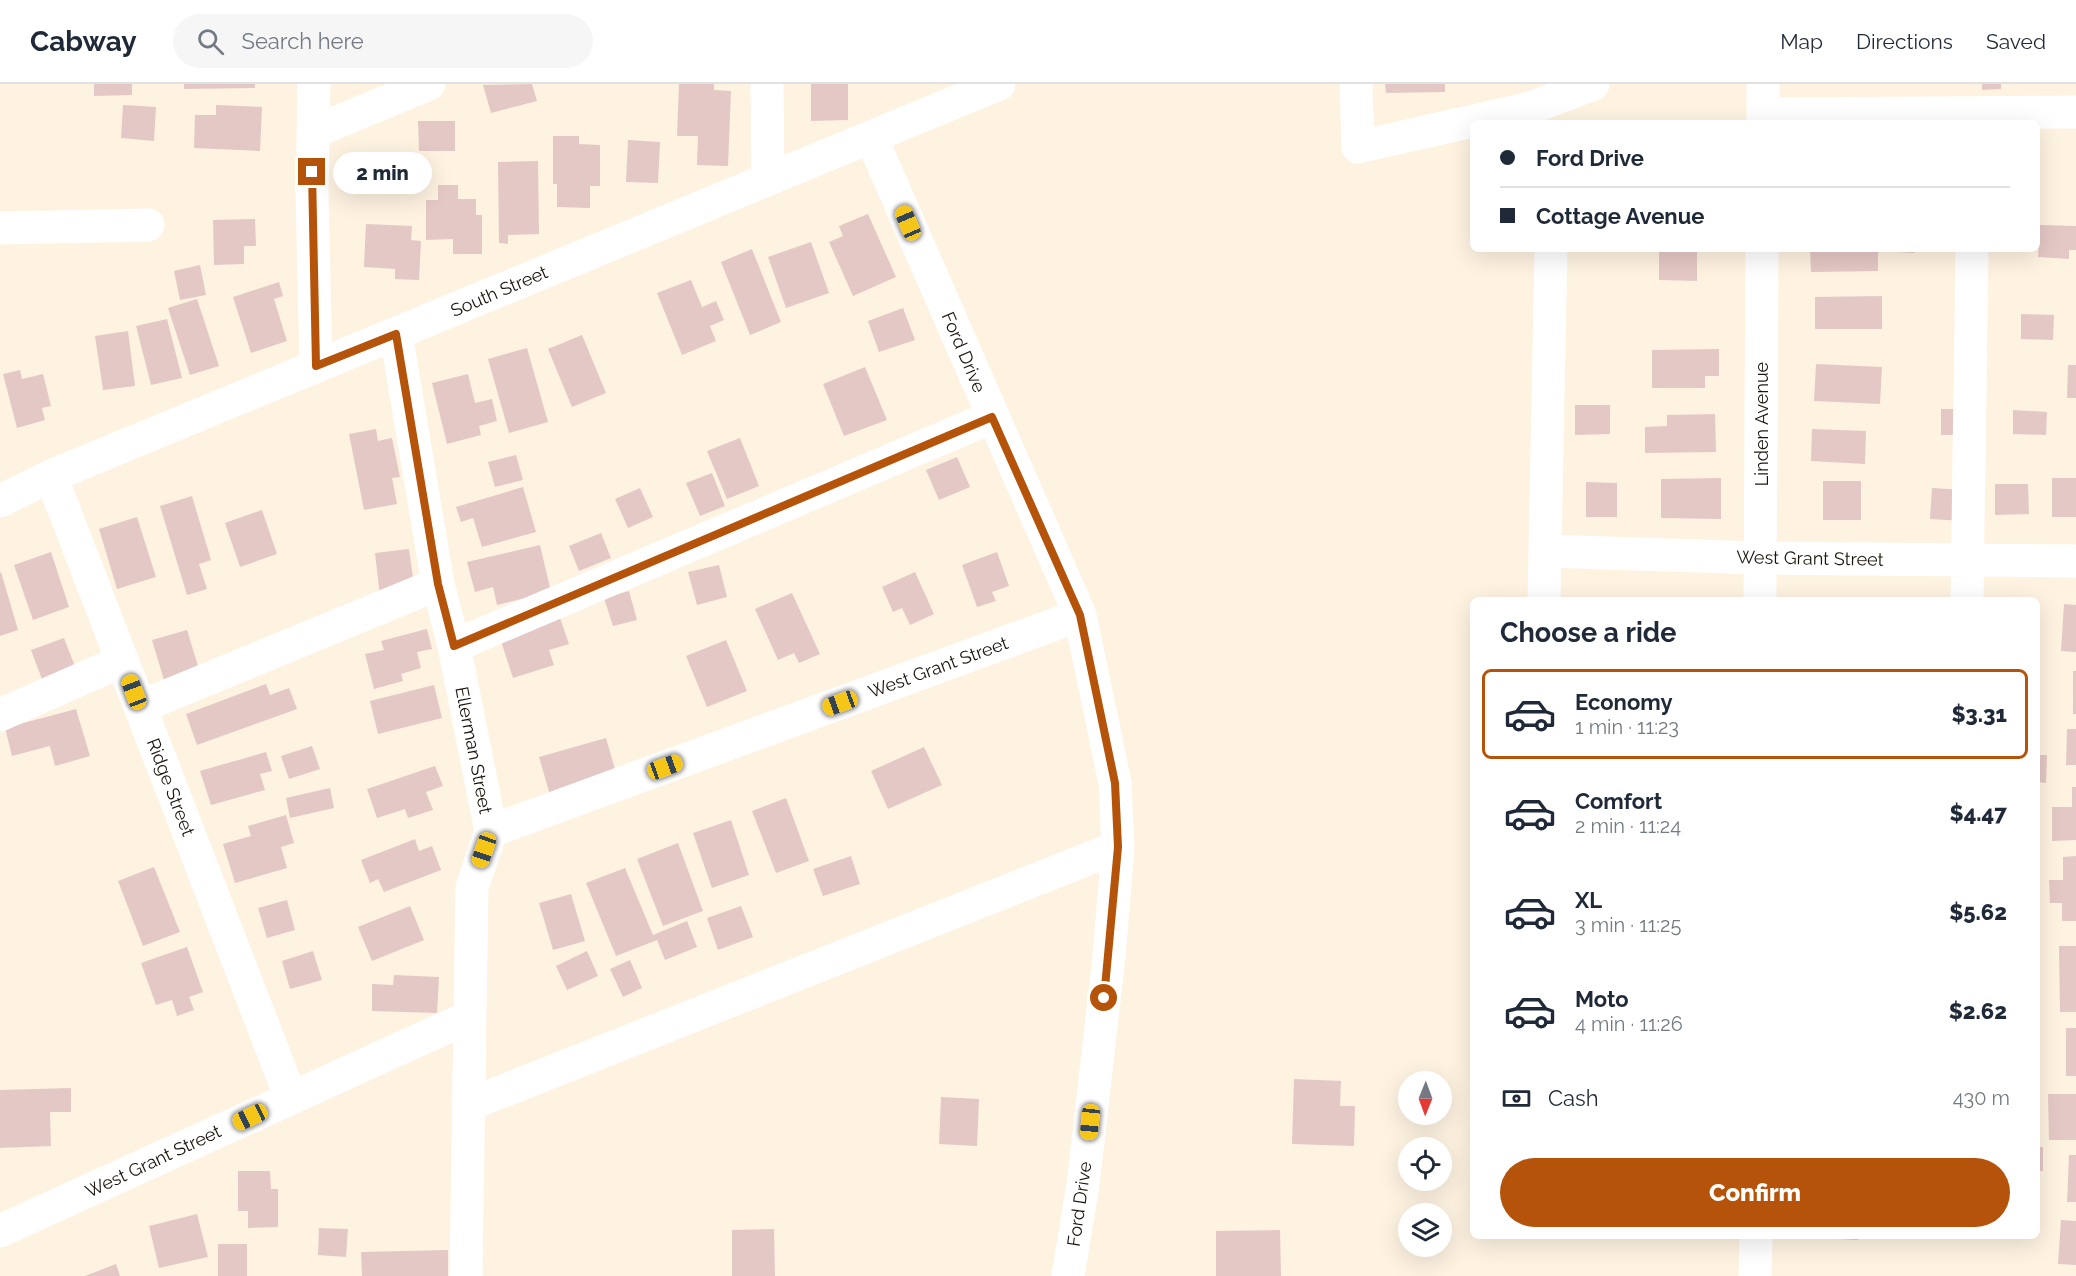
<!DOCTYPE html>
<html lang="en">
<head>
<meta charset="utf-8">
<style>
	body { margin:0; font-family:Raleway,sans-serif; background:#f6f6f7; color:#1f2937; height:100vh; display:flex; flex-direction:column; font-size:22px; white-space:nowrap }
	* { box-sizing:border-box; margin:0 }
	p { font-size:20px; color:#747a83 }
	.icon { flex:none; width:33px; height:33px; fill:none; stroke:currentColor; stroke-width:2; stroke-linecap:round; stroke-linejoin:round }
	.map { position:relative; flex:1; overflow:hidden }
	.panel { position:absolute; left:1470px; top:513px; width:570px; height:642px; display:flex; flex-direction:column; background:#fff; border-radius:9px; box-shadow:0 6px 24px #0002 }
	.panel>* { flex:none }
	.hud { position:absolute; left:1470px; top:36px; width:570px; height:132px; border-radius:9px; box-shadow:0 6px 24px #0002; display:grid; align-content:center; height:132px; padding:0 30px; background:#fff }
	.needle { width:39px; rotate:181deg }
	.fabs { position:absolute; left:1398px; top:987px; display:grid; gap:12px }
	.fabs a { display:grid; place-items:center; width:54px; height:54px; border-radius:50%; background:#fff; box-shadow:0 6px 24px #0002; font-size:30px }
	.end { position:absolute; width:27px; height:27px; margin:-14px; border:8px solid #b45309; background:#fff; box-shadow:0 0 0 3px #fff }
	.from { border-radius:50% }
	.bubble { position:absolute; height:42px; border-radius:21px; background:#fff; box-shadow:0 6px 24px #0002; font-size:20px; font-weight:800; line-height:42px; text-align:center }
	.car { position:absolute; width:18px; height:36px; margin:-18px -9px; border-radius:8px; box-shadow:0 0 4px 2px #0007; background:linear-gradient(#f5c518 24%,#345 0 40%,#f5c518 0 76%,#345 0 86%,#f5c518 0) }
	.hud b { display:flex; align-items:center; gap:21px; height:57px; font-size:22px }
	.hud b+b { border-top:2px solid #e0e1e3 }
	.hud i { width:15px; height:15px; background:#1f2937 }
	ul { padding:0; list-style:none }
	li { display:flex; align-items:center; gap:18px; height:90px; margin:0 12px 9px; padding:0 18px; border:3px solid transparent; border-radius:9px }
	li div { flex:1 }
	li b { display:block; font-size:22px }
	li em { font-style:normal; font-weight:800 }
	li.on { border-color:#b45309 }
	li>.icon { width:54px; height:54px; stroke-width:1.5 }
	h2 { padding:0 30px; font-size:27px; line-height:72px }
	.pay { display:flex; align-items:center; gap:15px; height:66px; padding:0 30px; font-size:22px }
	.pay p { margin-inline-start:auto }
	.primary-button { display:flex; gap:12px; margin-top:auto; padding:12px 30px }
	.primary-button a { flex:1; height:69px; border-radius:36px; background:#b45309; color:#fff; font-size:24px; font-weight:800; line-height:69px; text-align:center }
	header { display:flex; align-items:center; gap:36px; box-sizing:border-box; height:84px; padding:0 30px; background:#fff; border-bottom:2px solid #e0e1e3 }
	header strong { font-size:28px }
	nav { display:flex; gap:33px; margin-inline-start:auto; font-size:21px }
	.search { width:420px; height:54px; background:#f6f6f7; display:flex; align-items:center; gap:15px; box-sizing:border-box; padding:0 21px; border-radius:33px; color:#747a83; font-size:22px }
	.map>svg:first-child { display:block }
	.building { fill:#e4c8c5 }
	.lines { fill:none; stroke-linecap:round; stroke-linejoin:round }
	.minor { stroke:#fff; stroke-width:33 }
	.route { stroke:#b45309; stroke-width:8 }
	.labels { text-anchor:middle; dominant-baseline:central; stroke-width:5; stroke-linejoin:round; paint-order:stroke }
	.street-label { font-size:18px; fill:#1a140d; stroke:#fff }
</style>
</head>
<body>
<header>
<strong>Cabway</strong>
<div class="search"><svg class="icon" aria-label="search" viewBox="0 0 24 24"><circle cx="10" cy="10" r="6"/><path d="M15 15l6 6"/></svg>Search here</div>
<nav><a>Map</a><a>Directions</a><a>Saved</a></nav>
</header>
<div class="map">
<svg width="2076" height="1192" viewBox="0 0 2076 1192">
	<rect width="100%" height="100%" fill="#fef2e1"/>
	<path class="building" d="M 94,0 L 132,0 L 132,11 L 94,12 Z
		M 184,0 L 255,0 L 255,4 L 184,5 Z
		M 532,0 L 537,17 L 491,29 L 483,1 Z
		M 679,0 L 714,0 L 714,6 L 731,7 L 728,82 L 697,81 L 698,52 L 677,52 Z
		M 811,0 L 848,0 L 848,36 L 811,37 Z
		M 1385,0 L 1445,0 L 1445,8 L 1386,9 Z
		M 1982,0 L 2001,0 L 2001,5 L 1982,6 Z
		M 123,21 L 156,23 L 154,57 L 121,54 Z
		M 216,21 L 262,23 L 260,67 L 194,64 L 195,31 L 216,31 Z
		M 418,37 L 455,37 L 455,67 L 419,67 Z
		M 553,52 L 579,52 L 579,60 L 600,61 L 600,102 L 590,102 L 590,124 L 557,123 L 557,100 L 553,100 Z
		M 628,56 L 660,58 L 658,99 L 626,98 Z
		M 538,77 L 539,150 L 508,151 L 508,160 L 499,159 L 498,78 Z
		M 438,101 L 458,101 L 458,115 L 476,115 L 476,131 L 482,131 L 482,170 L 453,170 L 453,155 L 426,156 L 426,116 L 438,116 Z
		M 868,130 L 896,193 L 853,212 L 829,158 L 843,152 L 839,142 Z
		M 255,135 L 256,162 L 244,162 L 244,180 L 214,181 L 213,136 Z
		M 366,140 L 412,142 L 411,156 L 421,157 L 419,196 L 395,195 L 395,185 L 364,183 Z
		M 2040,141 L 2076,142 L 2076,166 L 2069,166 L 2069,175 L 2038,173 Z
		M 811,158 L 829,209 L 786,224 L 768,173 Z
		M 752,165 L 781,238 L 750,251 L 721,178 Z
		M 1659,165 L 1697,165 L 1697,197 L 1659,196 Z
		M 1810,165 L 1878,165 L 1878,187 L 1811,188 Z
		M 1884,165 L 1914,165 L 1914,169 L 1883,167 Z
		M 200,181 L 206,211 L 180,216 L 174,187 Z
		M 691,196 L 702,223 L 716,217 L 724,236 L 710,242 L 716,257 L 682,271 L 657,209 Z
		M 279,198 L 283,212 L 274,215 L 287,257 L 251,269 L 233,213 Z
		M 1882,212 L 1882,245 L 1815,245 L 1815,213 Z
		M 197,215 L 219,282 L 190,291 L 168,224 Z
		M 903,224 L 915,256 L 879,268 L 868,237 Z
		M 2021,230 L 2054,231 L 2053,256 L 2021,255 Z
		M 167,235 L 182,294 L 151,301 L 136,242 Z
		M 128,247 L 135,302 L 103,306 L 95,252 Z
		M 582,251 L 606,309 L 572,323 L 548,265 Z
		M 527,264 L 548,338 L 509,349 L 488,275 Z
		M 1719,265 L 1719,292 L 1705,292 L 1705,304 L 1652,304 L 1652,266 Z
		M 1816,280 L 1882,283 L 1880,320 L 1814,317 Z
		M 2068,281 L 2076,281 L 2076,314 L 2067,314 Z
		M 865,283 L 887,336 L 844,352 L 823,300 Z
		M 20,286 L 22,295 L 43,290 L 51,322 L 42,324 L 45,336 L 17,344 L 3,290 Z
		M 468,290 L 475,319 L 492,315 L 497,337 L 479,342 L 481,351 L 447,360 L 432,299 Z
		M 1575,321 L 1610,321 L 1610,350 L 1575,351 Z
		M 1941,325 L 1962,325 L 1962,351 L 1941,351 Z
		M 2013,326 L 2047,328 L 2046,351 L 2013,350 Z
		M 1715,330 L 1716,368 L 1645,369 L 1645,343 L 1667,342 L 1667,331 Z
		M 376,345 L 378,357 L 392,354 L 400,393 L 392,394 L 397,420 L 364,426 L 349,350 Z
		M 1812,345 L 1866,347 L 1865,380 L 1811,377 Z
		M 740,354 L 759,402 L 727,415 L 707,367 Z
		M 516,371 L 523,396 L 495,403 L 488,378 Z
		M 957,373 L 970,403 L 939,416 L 926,386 Z
		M 712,389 L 725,422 L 700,432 L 686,399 Z
		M 1721,394 L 1721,435 L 1661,434 L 1661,395 Z
		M 2052,394 L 2076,394 L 2076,433 L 2052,433 Z
		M 1823,397 L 1861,397 L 1861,436 L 1823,436 Z
		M 1586,398 L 1617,399 L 1617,433 L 1586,433 Z
		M 1995,400 L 2028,400 L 2029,430 L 1995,431 Z
		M 523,403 L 536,448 L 482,463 L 473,434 L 461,438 L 456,423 Z
		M 640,404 L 653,433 L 628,444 L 615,415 Z
		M 1932,404 L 1965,406 L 1964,437 L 1930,435 Z
		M 192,412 L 211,476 L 199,480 L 207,505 L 187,511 L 160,422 Z
		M 262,426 L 277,470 L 240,483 L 225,439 Z
		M 137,433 L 156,493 L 117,505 L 99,445 Z
		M 601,449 L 611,474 L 579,487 L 569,462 Z
		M 540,461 L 551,508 L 497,521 L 493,503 L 475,508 L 467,478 Z
		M 409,465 L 415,508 L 380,512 L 375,469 Z
		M 51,468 L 69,523 L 33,536 L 14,481 Z
		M 997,468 L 1009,502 L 992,508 L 996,517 L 977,523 L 962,481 Z
		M 719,481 L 727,513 L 697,521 L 688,488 Z
		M 1,488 L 18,546 L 0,552 L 0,489 Z
		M 915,488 L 934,530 L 910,541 L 902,524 L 893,528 L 882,503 Z
		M 629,507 L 637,536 L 613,542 L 604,514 Z
		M 792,509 L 820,570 L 799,579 L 794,569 L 778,576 L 755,525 Z
		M 2064,520 L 2076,521 L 2076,568 L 2061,567 Z
		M 560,534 L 569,560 L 549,566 L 554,581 L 513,594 L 500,554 Z
		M 427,545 L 432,565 L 417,568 L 421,584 L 401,590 L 403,597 L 374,605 L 365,570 L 384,566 L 381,557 Z
		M 187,546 L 199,585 L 164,596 L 152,556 Z
		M 64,554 L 76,585 L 43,598 L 31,566 Z
		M 726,556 L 747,607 L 707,623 L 686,572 Z
		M 2073,587 L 2076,587 L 2076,630 L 2073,630 Z
		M 266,600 L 270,611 L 289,604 L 297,625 L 197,661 L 186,630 Z
		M 434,601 L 442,634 L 378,650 L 370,617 Z
		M 76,625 L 90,672 L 55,682 L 50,662 L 12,672 L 5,644 Z
		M 2067,645 L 2076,645 L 2076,681 L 2066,681 Z
		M 606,654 L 617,692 L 550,711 L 539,673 Z
		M 312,662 L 320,685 L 289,695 L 281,672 Z
		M 924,663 L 942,701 L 888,725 L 871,687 Z
		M 266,668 L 272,687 L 260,690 L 265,706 L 211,721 L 200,687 Z
		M 2037,671 L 2047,671 L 2046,699 L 2037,698 Z
		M 435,682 L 443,702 L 426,708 L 433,726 L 408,734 L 405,725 L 377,734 L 367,705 Z
		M 2072,703 L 2076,703 L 2076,756 L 2052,757 L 2052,723 L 2072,723 Z
		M 330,704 L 334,724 L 290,734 L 286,714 Z
		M 786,714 L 809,777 L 776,789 L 752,727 Z
		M 286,731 L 294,759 L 281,763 L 287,784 L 235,799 L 223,760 L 251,752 L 248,742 Z
		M 731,736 L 749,791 L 712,804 L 693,749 Z
		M 415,755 L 419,767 L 432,762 L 441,786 L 384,808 L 378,795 L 370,799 L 361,776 Z
		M 678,759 L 703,827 L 663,842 L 637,775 Z
		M 851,772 L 860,800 L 823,812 L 813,785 Z
		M 2076,772 L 2076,837 L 2062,837 L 2062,819 L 2050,819 L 2049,796 L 2063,796 L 2063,773 Z
		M 154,783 L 180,848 L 143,862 L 118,797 Z
		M 625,784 L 653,851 L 687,837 L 697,863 L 665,876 L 657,856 L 616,872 L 586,799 Z
		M 571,810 L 585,857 L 553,866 L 539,819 Z
		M 287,816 L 295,846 L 267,854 L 258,824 Z
		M 410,822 L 424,856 L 372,877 L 358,843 Z
		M 741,822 L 753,853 L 718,866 L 707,834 Z
		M 2059,862 L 2076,862 L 2076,928 L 2060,928 Z
		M 187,863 L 203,908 L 189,913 L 194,926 L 177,932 L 172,916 L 156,921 L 141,879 Z
		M 313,867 L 322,896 L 290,905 L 282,877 Z
		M 587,867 L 598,892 L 567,906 L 556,882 Z
		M 630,876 L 642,904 L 623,913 L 610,885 Z
		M 394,891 L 439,893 L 437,929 L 372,927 L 372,900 L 393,901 Z
		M 2066,944 L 2076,944 L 2076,992 L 2066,992 Z
		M 1294,995 L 1341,997 L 1340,1022 L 1355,1022 L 1354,1062 L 1292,1060 Z
		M 71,1004 L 71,1028 L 50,1028 L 51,1062 L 0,1064 L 0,1006 Z
		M 2048,1010 L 2076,1010 L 2076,1056 L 2049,1056 Z
		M 941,1013 L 979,1015 L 977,1062 L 939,1060 Z
		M 2037,1063 L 2043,1063 L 2043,1087 L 2037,1087 Z
		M 2069,1071 L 2076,1071 L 2076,1118 L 2067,1118 Z
		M 238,1087 L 270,1087 L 271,1105 L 278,1105 L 278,1143 L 248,1144 L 248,1127 L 238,1127 Z
		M 197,1130 L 208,1173 L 159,1184 L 149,1142 Z
		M 2061,1136 L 2076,1137 L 2076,1181 L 2058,1180 Z
		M 319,1144 L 348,1145 L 346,1173 L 318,1171 Z
		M 774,1145 L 775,1192 L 732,1192 L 732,1146 Z
		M 1280,1146 L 1281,1192 L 1216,1192 L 1216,1147 Z
		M 1819,1152 L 1858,1152 L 1858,1156 L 1818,1154 Z
		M 218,1160 L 247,1160 L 247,1192 L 218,1192 Z
		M 448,1166 L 448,1192 L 362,1192 L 361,1168 Z
		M 116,1180 L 120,1192 L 85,1192 Z"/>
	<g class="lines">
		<path class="minor" d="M 314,0 L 312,108 L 316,282
			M 767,0 L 768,95
			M 1356,0 L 1358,63 L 1531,24 L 1593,0
			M 1763,0 L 1763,39
			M 1763,30 L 2076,28
			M 313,48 L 429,0
			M 871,53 L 1080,531 L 1115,699 L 1118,763 L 1109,873 L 1083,1101 L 1068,1192
			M 0,144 L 148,141
			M 396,250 L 438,500 L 454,562 L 491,747 L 472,803 L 466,1192
			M 51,392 L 291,1014
			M 0,417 L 51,392 L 999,0
			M 1545,467 L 1760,474 L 2076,477
			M 1544,516 L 1551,165
			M 1760,516 L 1762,165
			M 1967,516 L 1972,165
			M 454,562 L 992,333
			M 140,623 L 438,500
			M 0,631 L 122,577
			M 491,747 L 1080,531
			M 468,1021 L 1118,763
			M 0,1147 L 469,933
			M 1755,1192 L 1756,1152"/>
	</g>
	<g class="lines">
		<path class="route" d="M 312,88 L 316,282 L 396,250 L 438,500 L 454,562 L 992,333 L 1080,531 L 1115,699 L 1118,763 L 1104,914"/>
	</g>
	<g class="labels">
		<g class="street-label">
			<text transform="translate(499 207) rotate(-23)">South Street</text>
			<text transform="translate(964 268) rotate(67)">Ford Drive</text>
			<text transform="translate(1761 340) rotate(-90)">Linden Avenue</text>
			<text transform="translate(1810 474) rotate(1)">West Grant Street</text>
			<text transform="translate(938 583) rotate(-20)">West Grant Street</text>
			<text transform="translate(474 666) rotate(79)">Ellerman Street</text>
			<text transform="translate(171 703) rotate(69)">Ridge Street</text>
			<text transform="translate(153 1077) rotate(-25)">West Grant Street</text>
			<text transform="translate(1079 1120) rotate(-82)">Ford Drive</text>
		</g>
	</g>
</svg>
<div class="fabs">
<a><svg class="needle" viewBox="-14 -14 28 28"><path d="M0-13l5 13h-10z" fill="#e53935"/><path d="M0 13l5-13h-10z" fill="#747a83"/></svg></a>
<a><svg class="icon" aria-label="locate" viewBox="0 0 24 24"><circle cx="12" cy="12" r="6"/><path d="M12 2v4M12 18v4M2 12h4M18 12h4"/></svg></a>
<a><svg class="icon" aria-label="layers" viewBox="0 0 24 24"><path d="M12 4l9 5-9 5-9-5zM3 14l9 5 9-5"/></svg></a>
</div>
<i class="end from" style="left:1104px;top:914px"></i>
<i class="end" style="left:312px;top:88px"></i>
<div class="bubble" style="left:333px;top:68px;width:99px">2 min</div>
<i class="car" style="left:908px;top:139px;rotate:337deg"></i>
<i class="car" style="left:134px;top:608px;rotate:339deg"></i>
<i class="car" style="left:840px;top:619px;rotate:250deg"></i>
<i class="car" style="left:665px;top:683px;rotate:70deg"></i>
<i class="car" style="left:484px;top:766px;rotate:199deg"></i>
<i class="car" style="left:250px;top:1033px;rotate:245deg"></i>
<i class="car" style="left:1090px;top:1038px;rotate:186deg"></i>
<div class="hud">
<b><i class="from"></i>Ford Drive</b>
<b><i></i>Cottage Avenue</b>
</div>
<section class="panel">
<h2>Choose a ride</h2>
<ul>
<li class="on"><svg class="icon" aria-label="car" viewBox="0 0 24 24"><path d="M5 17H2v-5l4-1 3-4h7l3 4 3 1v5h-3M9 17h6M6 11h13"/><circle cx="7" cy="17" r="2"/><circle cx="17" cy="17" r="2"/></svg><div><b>Economy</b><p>1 min · 11:23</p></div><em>$3.31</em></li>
<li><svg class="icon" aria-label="car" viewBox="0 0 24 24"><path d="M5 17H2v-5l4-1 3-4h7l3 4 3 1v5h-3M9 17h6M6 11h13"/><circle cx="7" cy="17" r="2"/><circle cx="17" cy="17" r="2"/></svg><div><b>Comfort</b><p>2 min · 11:24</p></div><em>$4.47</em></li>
<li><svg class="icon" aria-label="car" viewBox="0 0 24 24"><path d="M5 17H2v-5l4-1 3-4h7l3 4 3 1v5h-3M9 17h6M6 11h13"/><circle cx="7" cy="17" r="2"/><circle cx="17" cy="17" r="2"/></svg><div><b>XL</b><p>3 min · 11:25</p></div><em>$5.62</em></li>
<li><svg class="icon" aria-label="car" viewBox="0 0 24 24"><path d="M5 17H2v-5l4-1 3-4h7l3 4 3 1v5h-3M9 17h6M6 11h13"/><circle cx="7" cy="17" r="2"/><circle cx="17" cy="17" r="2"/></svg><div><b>Moto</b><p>4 min · 11:26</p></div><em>$2.62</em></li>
</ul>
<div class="pay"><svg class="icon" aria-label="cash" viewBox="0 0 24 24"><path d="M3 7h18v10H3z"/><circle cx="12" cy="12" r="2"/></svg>Cash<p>430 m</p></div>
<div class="primary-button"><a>Confirm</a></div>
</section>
</div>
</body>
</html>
